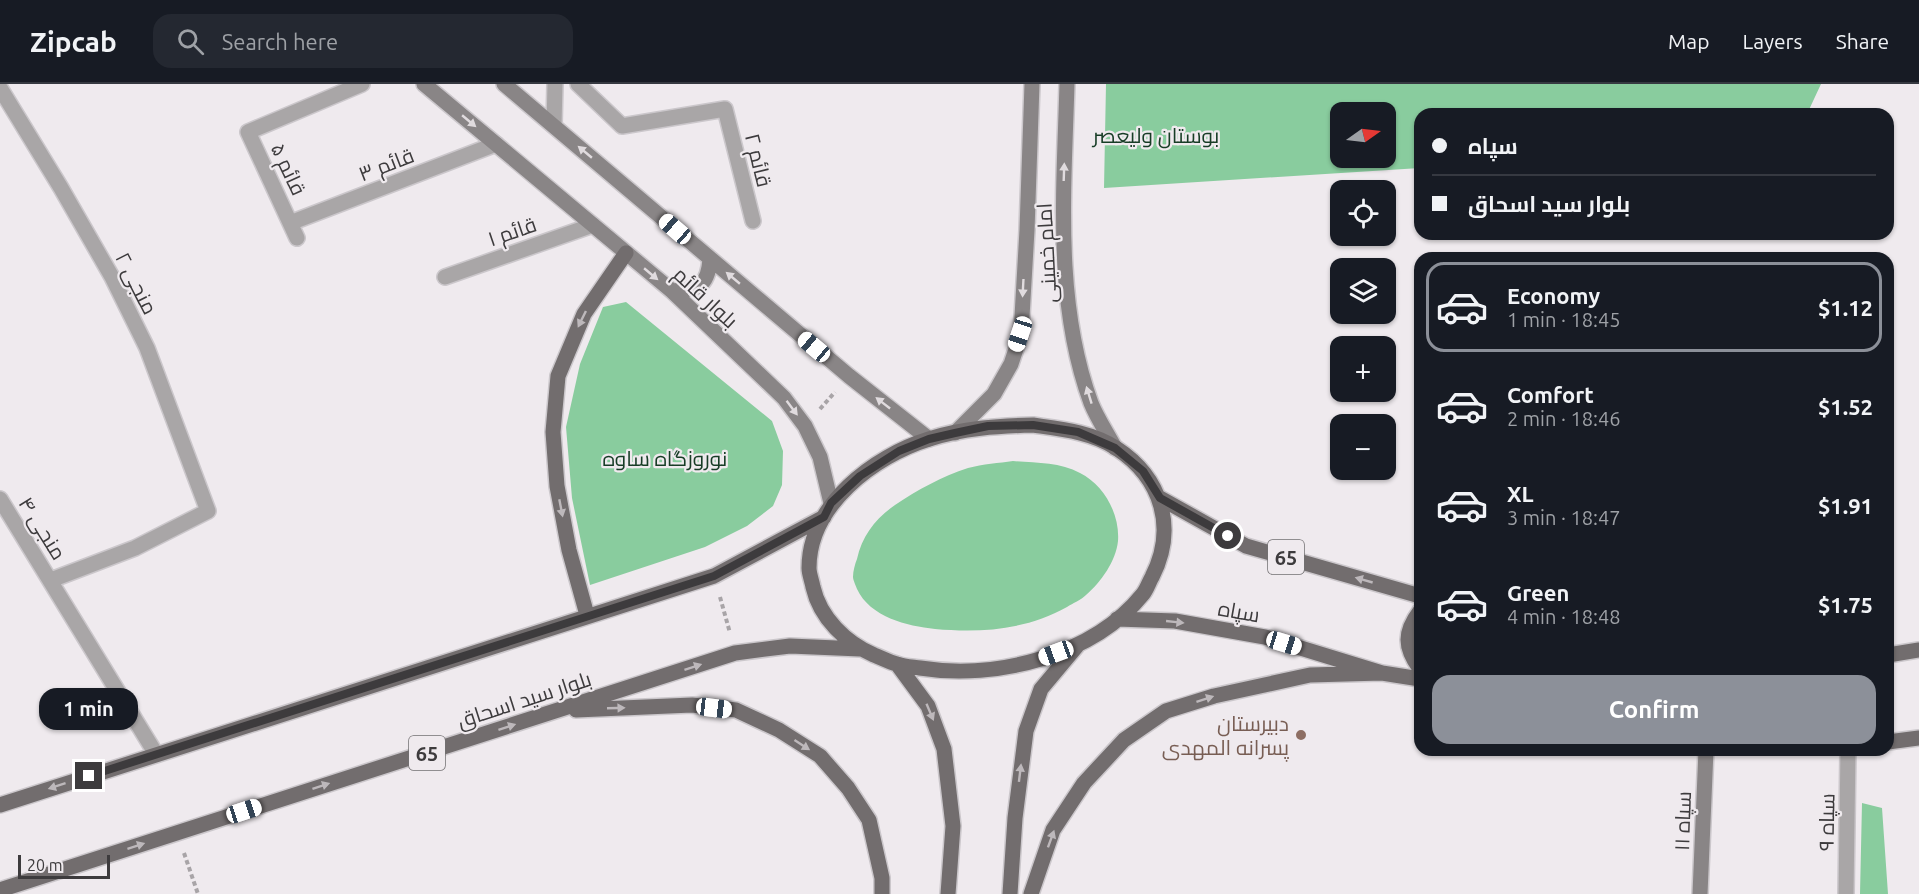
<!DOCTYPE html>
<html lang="en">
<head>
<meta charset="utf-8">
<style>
	body { margin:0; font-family:Ubuntu,Cairo,sans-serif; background:#242831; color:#f1f3f6; height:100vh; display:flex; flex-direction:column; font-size:22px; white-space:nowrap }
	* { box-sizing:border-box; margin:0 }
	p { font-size:20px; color:#9ea1a6 }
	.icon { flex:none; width:33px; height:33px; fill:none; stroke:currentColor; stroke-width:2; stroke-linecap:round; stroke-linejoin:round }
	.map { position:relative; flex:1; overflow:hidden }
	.sheet { position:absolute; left:1414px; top:168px; width:480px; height:504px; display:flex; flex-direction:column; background:#171b24; border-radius:18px; box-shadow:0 2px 4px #0004 }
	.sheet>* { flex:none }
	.banner { position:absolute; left:1414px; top:24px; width:480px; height:132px; border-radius:18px; box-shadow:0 2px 4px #0004; display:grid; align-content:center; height:132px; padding:0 18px; background:#171b24 }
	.needle { width:39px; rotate:76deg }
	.fabs { position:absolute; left:1330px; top:18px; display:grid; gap:12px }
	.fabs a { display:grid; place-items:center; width:66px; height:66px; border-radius:12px; background:#171b24; box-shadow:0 2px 4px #0004; font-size:30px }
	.scale { position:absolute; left:18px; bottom:15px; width:92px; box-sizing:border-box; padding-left:6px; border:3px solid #3d3b3d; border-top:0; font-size:16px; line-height:21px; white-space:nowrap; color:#3d3b3d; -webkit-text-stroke:4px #efeaee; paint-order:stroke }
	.end { position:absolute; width:27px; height:27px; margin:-14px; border:8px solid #3d3b3d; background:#fff; box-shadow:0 0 0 3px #fff }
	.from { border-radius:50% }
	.bubble { position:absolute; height:42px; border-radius:18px; background:#171b24; box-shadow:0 2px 4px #0004; font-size:20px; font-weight:700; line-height:42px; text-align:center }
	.car { position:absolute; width:18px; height:36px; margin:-18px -9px; border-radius:8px; box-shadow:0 0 4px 2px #0007; background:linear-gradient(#fff 24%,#345 0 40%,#fff 0 76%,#345 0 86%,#fff 0) }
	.banner b { display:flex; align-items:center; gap:21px; height:57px; font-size:22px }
	.banner b+b { border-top:2px solid #363941 }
	.banner i { width:15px; height:15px; background:#f1f3f6 }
	ul { padding:10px 0 0; list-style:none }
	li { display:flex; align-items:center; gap:18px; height:90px; margin:0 12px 9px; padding:0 6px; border:3px solid transparent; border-radius:18px }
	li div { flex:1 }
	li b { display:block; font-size:22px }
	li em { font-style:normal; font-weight:700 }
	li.on { border-color:#8c9099 }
	li>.icon { width:54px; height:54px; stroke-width:1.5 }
	.action { display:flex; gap:12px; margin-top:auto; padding:12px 18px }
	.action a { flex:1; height:69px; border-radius:18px; background:#8c9099; color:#fff; font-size:24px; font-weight:700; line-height:69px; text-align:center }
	header { display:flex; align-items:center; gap:36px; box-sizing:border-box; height:84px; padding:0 30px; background:#171b24; border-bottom:2px solid #363941 }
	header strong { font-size:28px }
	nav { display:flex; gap:33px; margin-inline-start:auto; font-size:21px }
	.search { width:420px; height:54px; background:#242831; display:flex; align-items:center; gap:15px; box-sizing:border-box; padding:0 21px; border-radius:18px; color:#9ea1a6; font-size:22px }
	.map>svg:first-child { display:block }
	.green { fill:#89cc9e; fill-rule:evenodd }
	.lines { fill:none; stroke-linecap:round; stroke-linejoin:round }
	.street-casing { stroke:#cbc7cb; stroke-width:18 }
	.secondary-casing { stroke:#cbc7cb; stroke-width:18 }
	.primary-casing { stroke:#cbc7cb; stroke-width:18 }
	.path { stroke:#a8a4a7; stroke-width:4; stroke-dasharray:4.5 3; stroke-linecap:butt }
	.street { stroke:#a9a6a7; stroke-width:15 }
	.secondary { stroke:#898586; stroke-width:15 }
	.primary { stroke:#726d6e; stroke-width:15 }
	.oneway { fill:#e0dbde }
	.oneway2 { fill:#bdb8bb }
	.route { stroke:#3d3b3d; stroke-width:8 }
	.education-dot { fill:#8d6e63; stroke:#efeaee; stroke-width:2 }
	.labels { text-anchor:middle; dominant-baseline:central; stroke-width:4.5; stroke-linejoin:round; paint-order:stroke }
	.shield { fill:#efeaee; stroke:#727072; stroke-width:1.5 }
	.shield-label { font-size:20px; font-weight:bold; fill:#3d3b3d }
	.park-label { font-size:21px; fill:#173d26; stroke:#efeaee }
	.street-label { font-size:21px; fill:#3d3b3d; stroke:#efeaee }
	.education-label { font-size:21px; fill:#785e54; stroke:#efeaee; text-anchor:end }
</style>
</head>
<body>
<header>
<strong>Zipcab</strong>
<div class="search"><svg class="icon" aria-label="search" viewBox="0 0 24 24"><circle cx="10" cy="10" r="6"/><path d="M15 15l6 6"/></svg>Search here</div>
<nav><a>Map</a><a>Layers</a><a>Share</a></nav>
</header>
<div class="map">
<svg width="1919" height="810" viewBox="0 0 1919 810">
	<rect width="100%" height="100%" fill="#efeaee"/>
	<path class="green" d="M 1106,0 L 1821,0 L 1807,30 L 1420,30 L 1420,84 L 1104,104 ZM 1341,28 L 1386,28 L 1386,74 L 1341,74 Z
		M 626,218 L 772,337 L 783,367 L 782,401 L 773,422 L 747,442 L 705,463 L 590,501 L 572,414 L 566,343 L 580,280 L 603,223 Z
		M 1013,377 C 1036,379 1060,378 1080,389 C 1104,401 1120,430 1118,457 C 1116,477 1101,498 1086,511 C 1081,516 1073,519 1067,523 C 1026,546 981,549 935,545 C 907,542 870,533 857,505 C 856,502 853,496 853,493 C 853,487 855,480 857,475 C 862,452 876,434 895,421 C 917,406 943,392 968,384 C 983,380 999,379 1013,377 Z
		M 1862,719 L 1882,724 L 1888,810 L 1860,810 Z"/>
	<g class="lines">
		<g class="street-casing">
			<path id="street" d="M 578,0 L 622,42 L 725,25 L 753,137
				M 0,4 L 61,104 L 112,193 L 147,264 L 208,427 L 135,464 L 51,496
				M 554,41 L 555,0
				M 290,139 L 496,60
				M 297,154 L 248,48 L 362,0
				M 445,193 L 593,141
				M 0,415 L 156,670
				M 1846,810 L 1848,666"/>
		</g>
		<g class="secondary-casing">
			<path id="secondary" d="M 424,0 L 672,207 L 784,314 L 805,342 L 820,373 L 831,419
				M 504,0 L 849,292 L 929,355
				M 1067,0 C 1064,106 1054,218 1091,319 C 1097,334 1107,349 1115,364
				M 672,207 C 698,205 708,203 710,175
				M 955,349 L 994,310 L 1011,280 L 1021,250 L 1027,146 L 1032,0
				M 1700,810 L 1706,666"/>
		</g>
		<g class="primary-casing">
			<path id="primary" d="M 1033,341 C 1061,345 1092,348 1116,364 C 1162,394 1177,444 1152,493 C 1149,498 1147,505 1143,510 C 1093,572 996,596 920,584 C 913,583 904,583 897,580 C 889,578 882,574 874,571 C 846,559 820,534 813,503 C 812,497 809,490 809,484 C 809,421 874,372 929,355 C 963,344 998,342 1033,341 Z
				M 1160,414 L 1246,462 L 1420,512
				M 1420,527 C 1404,548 1404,563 1420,585
				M 587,531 L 569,466 L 557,402 L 553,348 L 558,292 L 584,230 L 626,169
				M 1117,535 L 1175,537 L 1265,553 L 1382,589 L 1420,595
				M 1888,571 L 1919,566
				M 897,580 L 928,622 L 944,665 L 953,742 L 948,810
				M 576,626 L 692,621 L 736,626 L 779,646 L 820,672 L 848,704 L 869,736 L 882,794 L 882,810
				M 1888,658 L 1919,654
				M 0,721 L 714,492 L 824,433
				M 0,806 L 735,569 L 790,562 L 860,565
				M 1010,810 L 1015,734 L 1026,647 L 1041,605 L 1077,562
				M 1031,810 L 1053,746 L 1084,699 L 1124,656 L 1166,627 L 1214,612 L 1310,591 L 1382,589"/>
		</g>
		<path class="path" d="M 820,325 L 835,308
			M 720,513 L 730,549
			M 184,769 L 198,810"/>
		<use href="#street" class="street"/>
		<use href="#secondary" class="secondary"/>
		<use href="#primary" class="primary"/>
	</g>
	<defs><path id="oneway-solid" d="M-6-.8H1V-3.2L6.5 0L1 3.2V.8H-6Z" transform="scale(1.5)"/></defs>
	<g class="oneway">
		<use href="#oneway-solid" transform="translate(469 37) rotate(40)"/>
		<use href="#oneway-solid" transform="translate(585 68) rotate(-140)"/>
		<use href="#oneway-solid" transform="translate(1064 88) rotate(-88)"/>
		<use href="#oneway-solid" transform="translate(651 190) rotate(40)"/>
		<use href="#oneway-solid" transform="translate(733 194) rotate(-140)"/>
		<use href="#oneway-solid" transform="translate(1023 204) rotate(93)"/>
		<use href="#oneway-solid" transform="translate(1089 311) rotate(-107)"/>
		<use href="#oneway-solid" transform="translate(883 319) rotate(-142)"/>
		<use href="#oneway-solid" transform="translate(792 324) rotate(53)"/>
	</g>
	<g class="oneway2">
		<use href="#oneway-solid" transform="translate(582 235) rotate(116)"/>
		<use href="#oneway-solid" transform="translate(561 424) rotate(79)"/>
		<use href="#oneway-solid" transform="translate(1364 496) rotate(-164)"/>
		<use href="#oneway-solid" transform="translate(1175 538) rotate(6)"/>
		<use href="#oneway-solid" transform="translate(693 583) rotate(-18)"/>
		<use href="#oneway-solid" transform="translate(1205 615) rotate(-18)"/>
		<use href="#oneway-solid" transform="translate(616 624) rotate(-2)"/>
		<use href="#oneway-solid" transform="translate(930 628) rotate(67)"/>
		<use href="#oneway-solid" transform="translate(507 643) rotate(-18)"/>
		<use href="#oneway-solid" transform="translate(802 661) rotate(33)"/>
		<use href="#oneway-solid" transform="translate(1020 689) rotate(-83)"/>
		<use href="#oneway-solid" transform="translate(57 702) rotate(162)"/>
		<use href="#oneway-solid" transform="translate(321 702) rotate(-18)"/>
		<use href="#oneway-solid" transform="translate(1051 755) rotate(-70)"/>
		<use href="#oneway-solid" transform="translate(136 762) rotate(-18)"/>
	</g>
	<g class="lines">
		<path class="route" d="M 89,692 L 714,492 L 824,433 L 831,419 L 860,392 L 899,367 L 929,355 L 955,349 L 988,342 L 1033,341 L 1078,348 L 1115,364 L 1143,387 L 1160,414 L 1228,452"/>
	</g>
	<circle class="education-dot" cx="1301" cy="651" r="6"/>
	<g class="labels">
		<g class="shield">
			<rect x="1268" y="456" width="36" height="34" rx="4.5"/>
			<rect x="409" y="652" width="36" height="34" rx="4.5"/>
		</g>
		<g class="shield-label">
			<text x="1286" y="473">65</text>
			<text x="427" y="669">65</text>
		</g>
		<g class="park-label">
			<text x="1156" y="51">بوستان ولیعصر</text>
			<text x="665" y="374">نوروزگاه ساوه</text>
		</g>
		<g class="street-label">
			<text transform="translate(759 76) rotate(76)">قائم ۲</text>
			<text transform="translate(386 80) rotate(-21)">قائم ۳</text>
			<text transform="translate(289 85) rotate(65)">قائم ۵</text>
			<text transform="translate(512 147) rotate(-19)">قائم ۱</text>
			<text transform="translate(1046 169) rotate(-93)">امام خمینی</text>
			<text transform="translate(137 199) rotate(63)">منجی ۲</text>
			<text transform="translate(706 213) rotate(43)">بلوار قائم</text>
			<text transform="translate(43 444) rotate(58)">منجی ۴</text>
			<text transform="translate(1239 527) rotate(10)">سپاه</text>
			<text transform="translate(524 615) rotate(-18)">بلوار سید اسحاق</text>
			<text transform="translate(1682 737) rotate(-88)">سپاه ۱۱</text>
			<text transform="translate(1826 738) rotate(-89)">سپاه ۹</text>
		</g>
		<g class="education-label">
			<text x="1289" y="639">دبیرستان<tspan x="1289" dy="24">پسرانه المهدی</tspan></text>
		</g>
	</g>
</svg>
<div class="fabs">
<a><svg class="needle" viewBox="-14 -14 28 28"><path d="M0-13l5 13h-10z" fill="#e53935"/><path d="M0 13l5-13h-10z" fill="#9ea1a6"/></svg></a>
<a><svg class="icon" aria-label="locate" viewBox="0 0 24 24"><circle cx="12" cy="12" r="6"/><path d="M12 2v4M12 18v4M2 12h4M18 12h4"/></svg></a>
<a><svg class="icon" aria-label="layers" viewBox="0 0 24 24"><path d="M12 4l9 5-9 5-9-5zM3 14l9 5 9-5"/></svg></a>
<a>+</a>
<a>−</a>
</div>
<div class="scale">20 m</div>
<i class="end from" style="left:1228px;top:452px"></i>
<i class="end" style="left:89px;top:692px"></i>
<div class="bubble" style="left:39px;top:604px;width:99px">1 min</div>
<i class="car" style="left:675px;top:145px;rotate:311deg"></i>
<i class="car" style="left:1020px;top:250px;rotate:198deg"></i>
<i class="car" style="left:814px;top:263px;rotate:310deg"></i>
<i class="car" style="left:1284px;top:559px;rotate:107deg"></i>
<i class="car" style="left:1056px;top:569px;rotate:250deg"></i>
<i class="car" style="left:714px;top:624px;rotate:97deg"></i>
<i class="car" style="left:244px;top:727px;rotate:72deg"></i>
<div class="banner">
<b><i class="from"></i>سپاه</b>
<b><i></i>بلوار سید اسحاق</b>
</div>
<section class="sheet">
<ul>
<li class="on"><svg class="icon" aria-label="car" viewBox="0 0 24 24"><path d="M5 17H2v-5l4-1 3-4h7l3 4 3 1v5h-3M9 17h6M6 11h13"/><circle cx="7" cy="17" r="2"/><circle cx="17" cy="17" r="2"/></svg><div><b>Economy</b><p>1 min · 18:45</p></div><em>$1.12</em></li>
<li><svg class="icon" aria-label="car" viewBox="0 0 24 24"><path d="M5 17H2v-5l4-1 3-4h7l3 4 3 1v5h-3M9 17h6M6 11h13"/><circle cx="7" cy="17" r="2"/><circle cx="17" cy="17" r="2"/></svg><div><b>Comfort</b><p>2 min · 18:46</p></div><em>$1.52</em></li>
<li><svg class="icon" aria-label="car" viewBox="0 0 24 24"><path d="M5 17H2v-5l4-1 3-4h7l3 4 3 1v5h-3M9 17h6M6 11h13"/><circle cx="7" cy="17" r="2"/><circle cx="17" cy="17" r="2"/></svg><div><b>XL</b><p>3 min · 18:47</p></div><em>$1.91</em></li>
<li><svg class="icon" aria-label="car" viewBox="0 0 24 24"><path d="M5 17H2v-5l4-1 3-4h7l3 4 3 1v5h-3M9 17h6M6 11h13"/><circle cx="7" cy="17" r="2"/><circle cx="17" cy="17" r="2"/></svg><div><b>Green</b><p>4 min · 18:48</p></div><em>$1.75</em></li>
</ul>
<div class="action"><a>Confirm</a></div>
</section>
</div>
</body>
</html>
